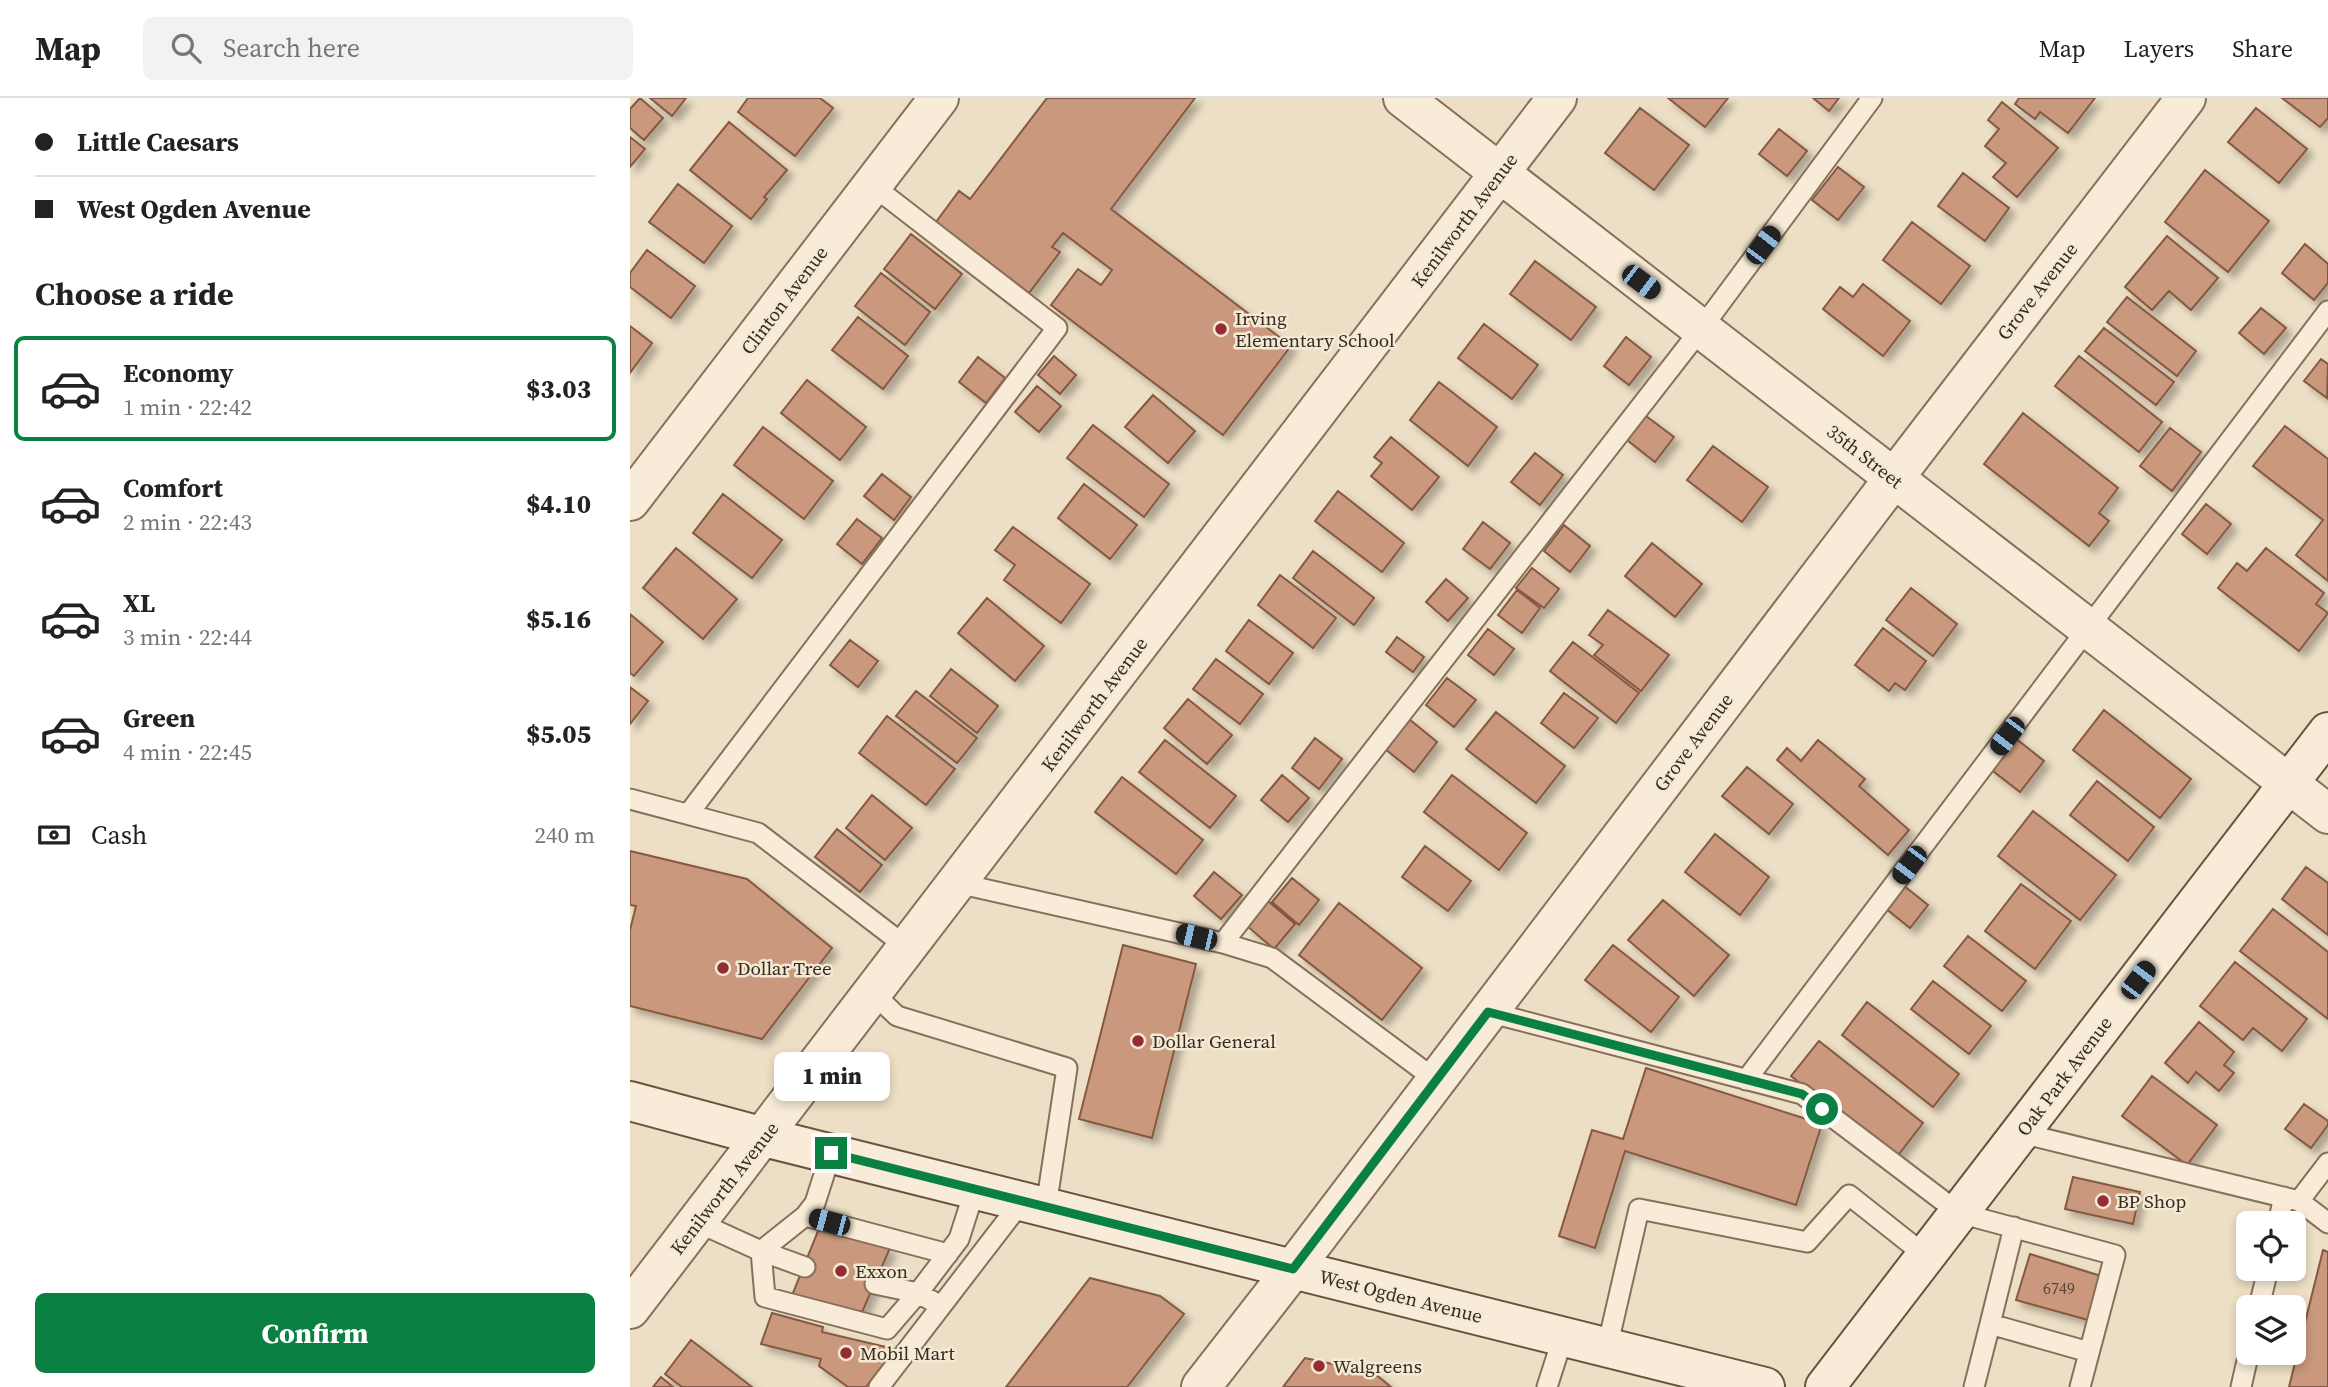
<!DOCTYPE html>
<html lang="en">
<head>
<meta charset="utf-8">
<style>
	body { margin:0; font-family:"Source Serif 4",serif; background:#f2f2f2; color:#222; height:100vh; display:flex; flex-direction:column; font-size:26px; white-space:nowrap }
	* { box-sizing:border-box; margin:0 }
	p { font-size:23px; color:#767676 }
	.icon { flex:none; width:38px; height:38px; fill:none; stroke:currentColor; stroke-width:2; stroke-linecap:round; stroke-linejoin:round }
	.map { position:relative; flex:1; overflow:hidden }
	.side { display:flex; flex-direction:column; background:#fff; width:630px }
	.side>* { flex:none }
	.guide { display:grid; align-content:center; height:154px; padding:0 35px; background:#fff }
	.tools { position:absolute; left:1606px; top:1113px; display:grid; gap:14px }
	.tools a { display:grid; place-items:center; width:70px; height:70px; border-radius:10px; background:#fff; box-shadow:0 4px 10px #0003; font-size:35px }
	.end { position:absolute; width:32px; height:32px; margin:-16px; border:9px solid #0b8043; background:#fff; box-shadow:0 0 0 4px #fff }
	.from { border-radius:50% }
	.bubble { position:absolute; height:49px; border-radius:10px; background:#fff; box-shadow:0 4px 10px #0003; font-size:23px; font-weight:800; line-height:49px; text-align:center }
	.car { position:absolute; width:21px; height:42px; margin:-21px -10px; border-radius:9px; box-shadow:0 0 5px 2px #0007; background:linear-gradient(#222 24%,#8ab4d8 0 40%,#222 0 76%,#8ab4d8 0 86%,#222 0) }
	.guide b { display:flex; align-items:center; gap:24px; height:66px; font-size:26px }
	.guide b+b { border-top:2px solid #e0e0e0 }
	.guide i { width:18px; height:18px; background:#222 }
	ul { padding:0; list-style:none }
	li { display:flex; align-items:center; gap:21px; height:105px; margin:0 14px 10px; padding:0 21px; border:4px solid transparent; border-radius:10px }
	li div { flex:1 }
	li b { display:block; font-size:26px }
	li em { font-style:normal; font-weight:800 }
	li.selected { border-color:#0b8043 }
	li>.icon { width:63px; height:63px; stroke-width:1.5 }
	h2 { padding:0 35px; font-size:32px; line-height:84px }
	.pay { display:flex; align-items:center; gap:18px; height:77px; padding:0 35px; font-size:26px }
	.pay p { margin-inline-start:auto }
	.cta { display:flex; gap:14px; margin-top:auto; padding:14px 35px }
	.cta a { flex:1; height:80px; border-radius:10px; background:#0b8043; color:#fff; font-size:28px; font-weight:800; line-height:80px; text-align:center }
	header { display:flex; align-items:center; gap:42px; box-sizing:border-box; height:98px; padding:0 35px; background:#fff; border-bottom:2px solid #e0e0e0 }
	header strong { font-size:33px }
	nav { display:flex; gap:38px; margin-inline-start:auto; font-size:24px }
	.search { width:490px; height:63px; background:#f2f2f2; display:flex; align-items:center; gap:18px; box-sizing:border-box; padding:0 24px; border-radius:10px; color:#767676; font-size:26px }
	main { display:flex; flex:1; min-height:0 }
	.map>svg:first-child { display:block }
	.building { fill:#ca987c; stroke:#855942; stroke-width:2; filter:url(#shadow) }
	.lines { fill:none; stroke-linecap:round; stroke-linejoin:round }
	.lane-casing { stroke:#87705b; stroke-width:23 }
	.street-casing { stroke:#87705b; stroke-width:42 }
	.secondary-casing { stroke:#69523e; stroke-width:42 }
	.lane { stroke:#f8ecd8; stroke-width:19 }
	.street { stroke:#f8ecd8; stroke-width:38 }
	.secondary { stroke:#f8ecd8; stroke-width:38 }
	.route { stroke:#0b8043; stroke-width:9 }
	.poi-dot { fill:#942d33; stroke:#f4e9d4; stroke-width:2.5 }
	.labels { text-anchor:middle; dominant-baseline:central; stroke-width:5; stroke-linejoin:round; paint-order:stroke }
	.number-label { font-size:16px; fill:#5c4636 }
	.street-label { font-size:19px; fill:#372a1f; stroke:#f4e9d4 }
	.poi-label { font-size:19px; fill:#372a1f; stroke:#f4e9d4; text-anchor:start }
</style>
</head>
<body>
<header>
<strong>Map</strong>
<div class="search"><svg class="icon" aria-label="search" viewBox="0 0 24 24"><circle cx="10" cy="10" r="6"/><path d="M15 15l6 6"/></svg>Search here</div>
<nav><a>Map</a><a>Layers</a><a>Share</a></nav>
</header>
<main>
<section class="side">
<div class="guide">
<b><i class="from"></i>Little Caesars</b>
<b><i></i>West Ogden Avenue</b>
</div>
<h2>Choose a ride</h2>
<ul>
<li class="selected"><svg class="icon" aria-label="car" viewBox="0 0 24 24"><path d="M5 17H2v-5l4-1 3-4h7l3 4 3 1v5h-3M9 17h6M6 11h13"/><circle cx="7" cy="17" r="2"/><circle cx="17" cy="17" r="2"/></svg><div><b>Economy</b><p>1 min · 22:42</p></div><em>$3.03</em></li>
<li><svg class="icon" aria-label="car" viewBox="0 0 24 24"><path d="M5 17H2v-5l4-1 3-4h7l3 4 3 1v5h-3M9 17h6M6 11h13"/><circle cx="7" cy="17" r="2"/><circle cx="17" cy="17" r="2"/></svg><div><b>Comfort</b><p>2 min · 22:43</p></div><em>$4.10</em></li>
<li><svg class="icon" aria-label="car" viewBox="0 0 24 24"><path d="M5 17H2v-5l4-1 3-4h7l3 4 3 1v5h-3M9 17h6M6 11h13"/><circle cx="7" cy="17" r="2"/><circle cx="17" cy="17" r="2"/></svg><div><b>XL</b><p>3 min · 22:44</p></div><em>$5.16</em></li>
<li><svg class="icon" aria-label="car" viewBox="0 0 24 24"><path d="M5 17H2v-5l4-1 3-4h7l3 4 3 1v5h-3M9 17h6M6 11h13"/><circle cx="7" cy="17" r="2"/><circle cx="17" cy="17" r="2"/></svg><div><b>Green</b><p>4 min · 22:45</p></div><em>$5.05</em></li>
</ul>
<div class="pay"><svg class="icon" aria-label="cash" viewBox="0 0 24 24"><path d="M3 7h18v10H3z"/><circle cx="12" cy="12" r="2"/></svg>Cash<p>240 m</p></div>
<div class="cta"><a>Confirm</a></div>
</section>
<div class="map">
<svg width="1698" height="1289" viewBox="0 0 1698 1289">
	<defs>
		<filter id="shadow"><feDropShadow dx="6" dy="6" stdDeviation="3.5" flood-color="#0004"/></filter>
	</defs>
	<rect width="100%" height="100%" fill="#eddfc5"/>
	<path class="building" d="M 10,0 L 33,20 L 14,42 L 0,30 L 0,11 Z
		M 20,0 L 56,0 L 42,18 Z
		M 118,0 L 190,0 L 203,10 L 165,58 L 108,14 Z
		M 417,0 L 565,0 L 481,111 L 661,248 L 593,337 L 421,207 L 448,171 L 471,187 L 482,172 L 433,135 L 422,149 L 430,154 L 399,195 L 306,124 L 329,93 L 340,101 Z
		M 1038,0 L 1098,0 L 1075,29 Z
		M 1183,0 L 1209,0 L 1199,13 Z
		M 1389,0 L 1465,0 L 1438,35 L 1410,14 L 1405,21 L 1385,6 Z
		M 1652,0 L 1698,0 L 1698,20 L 1690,29 Z
		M 1372,4 L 1428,50 L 1387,99 L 1363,79 L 1376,65 L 1355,48 L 1369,31 L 1358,22 Z
		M 1010,10 L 1059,47 L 1024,92 L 975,55 Z
		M 1626,10 L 1677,51 L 1649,85 L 1598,44 Z
		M 99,24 L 157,72 L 134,99 L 137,101 L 121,121 L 60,72 Z
		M 1149,31 L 1177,53 L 1157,78 L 1129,56 Z
		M 0,39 L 15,51 L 0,69 Z
		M 1208,69 L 1234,89 L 1208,122 L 1182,102 Z
		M 1575,72 L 1639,123 L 1598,174 L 1535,124 Z
		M 1333,75 L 1379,110 L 1355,143 L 1308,108 Z
		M 48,86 L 102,128 L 74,165 L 19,124 Z
		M 1282,124 L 1340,168 L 1311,206 L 1253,162 Z
		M 281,136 L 332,176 L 305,211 L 254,171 Z
		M 1537,138 L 1588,180 L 1561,212 L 1539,193 L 1522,212 L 1495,189 Z
		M 1675,146 L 1698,166 L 1698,185 L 1684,202 L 1652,175 Z
		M 17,152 L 65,188 L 41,220 L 0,189 L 0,175 Z
		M 905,163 L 966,209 L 941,242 L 880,196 Z
		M 251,175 L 300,214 L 275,247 L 225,208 Z
		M 1233,186 L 1280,223 L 1253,258 L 1193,211 L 1210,189 L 1223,199 Z
		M 1497,199 L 1566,253 L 1547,278 L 1477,224 Z
		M 1631,210 L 1656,230 L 1634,256 L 1609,235 Z
		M 228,219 L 278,258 L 253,291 L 202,252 Z
		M 854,226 L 908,267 L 882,301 L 828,260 Z
		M 0,228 L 22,245 L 0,275 Z
		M 1474,230 L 1544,284 L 1526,307 L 1455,253 Z
		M 996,239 L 1021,259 L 999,287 L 974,268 Z
		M 424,258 L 446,277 L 430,296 L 408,277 Z
		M 1449,258 L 1532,324 L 1509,354 L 1425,288 Z
		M 348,259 L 375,280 L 356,305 L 329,284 Z
		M 1691,261 L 1698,266 L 1697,300 L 1674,283 Z
		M 177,282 L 236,329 L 210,362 L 151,315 Z
		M 809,284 L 867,329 L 838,368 L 780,322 Z
		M 407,288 L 431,308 L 409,334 L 385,314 Z
		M 523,297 L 565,333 L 538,365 L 495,329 Z
		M 1393,315 L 1488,390 L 1469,415 L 1479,423 L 1459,448 L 1354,366 Z
		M 1016,318 L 1044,339 L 1025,364 L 997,342 Z
		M 463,327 L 539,386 L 514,419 L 437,360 Z
		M 1655,328 L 1698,361 L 1698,483 L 1666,457 L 1693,422 L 1623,368 Z
		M 133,329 L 203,383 L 174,421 L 104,367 Z
		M 1540,330 L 1571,354 L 1542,393 L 1510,368 Z
		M 761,339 L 809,379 L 782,412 L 741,378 L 752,365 L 744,359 Z
		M 1083,348 L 1138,389 L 1112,424 L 1057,382 Z
		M 905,355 L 933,377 L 910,407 L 881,384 Z
		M 252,376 L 281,399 L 264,422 L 234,398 Z
		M 454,386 L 507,427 L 480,461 L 428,420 Z
		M 708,393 L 774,445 L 752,474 L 685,423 Z
		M 93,396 L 152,442 L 122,480 L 63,435 Z
		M 1576,406 L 1601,426 L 1577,456 L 1552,436 Z
		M 227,421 L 252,440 L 232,466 L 207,446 Z
		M 853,424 L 880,445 L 860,471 L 833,451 Z
		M 934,427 L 960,448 L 940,474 L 914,453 Z
		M 383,429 L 460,486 L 431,525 L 374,482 L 385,467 L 365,452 Z
		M 1022,445 L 1072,486 L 1045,519 L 995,478 Z
		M 46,450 L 107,501 L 73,541 L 13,490 Z
		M 1636,450 L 1694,495 L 1686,506 L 1698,515 L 1669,553 L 1588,490 L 1607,465 L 1617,473 Z
		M 683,453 L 744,500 L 724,527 L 663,480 Z
		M 902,470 L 929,491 L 914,510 L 886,490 Z
		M 650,477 L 706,520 L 683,550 L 628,507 Z
		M 816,481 L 838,500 L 818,523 L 796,504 Z
		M 1281,490 L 1327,526 L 1303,558 L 1256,522 Z
		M 887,492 L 910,510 L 892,535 L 868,517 Z
		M 357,500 L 414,548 L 385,583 L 328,535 Z
		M 978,512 L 1039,557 L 1011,593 L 964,557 L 973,547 L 959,537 Z
		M 0,516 L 33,544 L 4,578 L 0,575 Z
		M 619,522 L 663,555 L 639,586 L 596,553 Z
		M 1253,530 L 1296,563 L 1275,592 L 1265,585 L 1259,593 L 1225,567 Z
		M 858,531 L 884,551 L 864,577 L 838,557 Z
		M 767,539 L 794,559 L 783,574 L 756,554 Z
		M 220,542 L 248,563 L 228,589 L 200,567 Z
		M 943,544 L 1009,595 L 986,625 L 920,573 Z
		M 586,561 L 633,596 L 610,626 L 563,591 Z
		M 321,571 L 368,608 L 347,635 L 300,598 Z
		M 817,580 L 846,602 L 824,629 L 796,607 Z
		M 0,589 L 18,603 L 0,626 Z
		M 286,593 L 347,640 L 327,665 L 266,618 Z
		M 934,595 L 968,620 L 944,650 L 911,625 Z
		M 558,601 L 602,637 L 577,666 L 534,630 Z
		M 1474,612 L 1561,681 L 1530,720 L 1443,652 Z
		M 866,614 L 935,668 L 906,705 L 836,651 Z
		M 257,618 L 325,671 L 296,707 L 229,655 Z
		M 779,621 L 807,644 L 784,674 L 755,651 Z
		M 1384,639 L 1414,663 L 1390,694 L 1359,670 Z
		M 685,640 L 712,661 L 689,691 L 662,670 Z
		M 535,642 L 606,698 L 580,730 L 509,674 Z
		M 1188,642 L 1235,681 L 1229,688 L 1279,732 L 1258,757 L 1147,662 L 1157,650 L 1171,663 Z
		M 1117,669 L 1163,706 L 1139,736 L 1092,698 Z
		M 652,677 L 679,700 L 658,724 L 631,702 Z
		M 822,677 L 897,735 L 869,772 L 794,714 Z
		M 492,679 L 573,742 L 546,776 L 465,714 Z
		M 1467,683 L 1524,729 L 1498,763 L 1440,717 Z
		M 242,697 L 282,730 L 255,762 L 216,730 Z
		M 1403,713 L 1486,777 L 1450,822 L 1368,758 Z
		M 207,731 L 252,767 L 230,794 L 185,759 Z
		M 1085,736 L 1139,779 L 1110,817 L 1055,774 Z
		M 795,748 L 841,783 L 818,813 L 772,779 Z
		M 0,753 L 117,781 L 202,850 L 132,941 L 0,908 L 0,832 L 6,808 L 0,807 Z
		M 1676,769 L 1698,785 L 1698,837 L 1652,801 Z
		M 584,774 L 612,797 L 591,821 L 564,798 Z
		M 662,780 L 689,802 L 669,827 L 642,804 Z
		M 1391,786 L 1441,823 L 1405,871 L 1355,833 Z
		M 1273,787 L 1298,807 L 1280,830 L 1255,810 Z
		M 1033,802 L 1099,857 L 1064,898 L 998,842 Z
		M 638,803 L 665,826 L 644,851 L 617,828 Z
		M 709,805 L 792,870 L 752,922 L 669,857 Z
		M 1643,811 L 1698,854 L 1698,921 L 1610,853 Z
		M 1338,838 L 1396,883 L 1372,913 L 1314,868 Z
		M 493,847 L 566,866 L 522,1040 L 449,1021 Z
		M 983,847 L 1049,899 L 1021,934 L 955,882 Z
		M 1605,864 L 1677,921 L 1652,953 L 1623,930 L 1613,942 L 1570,908 Z
		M 1303,883 L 1361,928 L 1339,956 L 1281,911 Z
		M 1237,904 L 1329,976 L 1303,1009 L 1212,937 Z
		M 1569,924 L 1604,954 L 1594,967 L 1604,975 L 1589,993 L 1566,974 L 1558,985 L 1535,965 Z
		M 1189,943 L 1293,1025 L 1266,1060 L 1161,978 Z
		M 1016,970 L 1192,1026 L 1166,1107 L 995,1053 L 965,1150 L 929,1138 L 962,1032 L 993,1041 Z
		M 1522,978 L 1587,1027 L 1557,1067 L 1492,1018 Z
		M 1674,1006 L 1698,1023 L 1698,1027 L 1681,1050 L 1655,1031 Z
		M 1443,1079 L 1510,1094 L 1503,1126 L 1435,1111 Z
		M 197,1128 L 260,1150 L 233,1212 L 223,1218 L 168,1204 L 163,1195 L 188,1133 Z
		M 1693,1152 L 1698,1154 L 1698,1289 L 1659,1289 Z
		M 1400,1156 L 1471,1178 L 1458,1222 L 1386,1202 Z
		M 460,1180 L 530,1198 L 554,1216 L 497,1289 L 376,1289 Z
		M 142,1215 L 193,1229 L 192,1234 L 265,1251 L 236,1289 L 218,1289 L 189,1268 L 191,1261 L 131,1246 Z
		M 61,1242 L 122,1289 L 52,1289 L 35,1276 Z
		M 675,1260 L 744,1275 L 761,1289 L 653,1289 Z
		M 31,1279 L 43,1289 L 23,1289 Z"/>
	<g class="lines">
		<g class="lane-casing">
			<path id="lane" d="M 0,701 L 128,735 L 278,850
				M 59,715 L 427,230 L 242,87
				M 327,785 L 593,845 L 642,860 L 806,982
				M 593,845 L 1071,231 L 1242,0
				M 243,895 L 267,918 L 437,970 L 416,1109
				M 858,914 L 1172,996 L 1329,1115 L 1485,1157 L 1450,1289
				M 1116,982 L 1698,213
				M 1391,1035 L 1669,1103 L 1698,1125
				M 1669,1103 L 1698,1065
				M 175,1118 L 318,1156
				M 67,1124 L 131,1153 L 175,1118 L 185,1105 L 201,1055
				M 1648,1125 L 1654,1099
				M 1384,1129 L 1360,1226 L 1459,1254
				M 175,1169 L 131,1153 L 135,1199 L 257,1231 L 288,1195 L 311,1208
				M 245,1186 L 288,1195 L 329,1141 L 345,1091
				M 1629,1209 L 1638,1171
				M 977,1250 L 1009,1111 L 1177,1144 L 1219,1097 L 1296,1158
				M 249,1289 L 392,1103
				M 917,1289 L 933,1239
				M 1344,1289 L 1360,1226
				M 1611,1289 L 1619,1254"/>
		</g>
		<g class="street-casing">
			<path id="street" d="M 773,0 L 1698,716
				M 0,403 L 309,0
				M 0,1211 L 927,0
				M 571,1289 L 663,1171 L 1264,380 L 1556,0"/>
		</g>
		<g class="secondary-casing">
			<path id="secondary" d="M 0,1003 L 134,1039 L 1135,1289
				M 1195,1289 L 1698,634"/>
		</g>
		<use href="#lane" class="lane"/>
		<use href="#street" class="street"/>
		<use href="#secondary" class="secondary"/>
	</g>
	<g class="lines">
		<path class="route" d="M 201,1055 L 663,1171 L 858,914 L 1172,996 L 1192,1011"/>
	</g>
	<g class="poi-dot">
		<circle cx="591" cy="231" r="7"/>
		<circle cx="93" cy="870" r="7"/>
		<circle cx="508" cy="943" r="7"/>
		<circle cx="1473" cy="1103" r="7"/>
		<circle cx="211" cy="1173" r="7"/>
		<circle cx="216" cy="1255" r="7"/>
		<circle cx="689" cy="1268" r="7"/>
	</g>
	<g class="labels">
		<g class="number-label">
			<text x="1429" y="1190">6749</text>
		</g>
		<g class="street-label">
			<text transform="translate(834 122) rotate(-53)">Kenilworth Avenue</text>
			<text transform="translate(1407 193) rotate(-52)">Grove Avenue</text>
			<text transform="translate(154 202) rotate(-53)">Clinton Avenue</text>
			<text transform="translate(1235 358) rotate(38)">35th Street</text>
			<text transform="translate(464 606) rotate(-53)">Kenilworth Avenue</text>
			<text transform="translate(1063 644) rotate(-53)">Grove Avenue</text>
			<text transform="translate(1434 978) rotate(-53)">Oak Park Avenue</text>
			<text transform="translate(94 1090) rotate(-52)">Kenilworth Avenue</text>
			<text transform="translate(771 1198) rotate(14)">West Ogden Avenue</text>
		</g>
		<g class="poi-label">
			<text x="605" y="220">Irving<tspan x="605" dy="22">Elementary School</tspan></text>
			<text x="107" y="870">Dollar Tree</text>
			<text x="522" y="943">Dollar General</text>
			<text x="1487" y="1103">BP Shop</text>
			<text x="225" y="1173">Exxon</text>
			<text x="230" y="1255">Mobil Mart</text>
			<text x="703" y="1268">Walgreens</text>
		</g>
	</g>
</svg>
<div class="tools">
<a><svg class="icon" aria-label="locate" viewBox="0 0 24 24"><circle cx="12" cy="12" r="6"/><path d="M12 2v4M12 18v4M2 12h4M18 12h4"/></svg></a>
<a><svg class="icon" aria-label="layers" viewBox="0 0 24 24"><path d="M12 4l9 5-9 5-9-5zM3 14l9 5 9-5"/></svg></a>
</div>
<i class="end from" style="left:1192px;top:1011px"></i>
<i class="end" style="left:201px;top:1055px"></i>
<div class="bubble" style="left:144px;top:954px;width:116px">1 min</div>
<i class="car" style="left:1133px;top:147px;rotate:37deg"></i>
<i class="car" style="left:1011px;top:184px;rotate:127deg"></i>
<i class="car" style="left:1377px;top:638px;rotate:217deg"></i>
<i class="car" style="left:1279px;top:767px;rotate:217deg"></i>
<i class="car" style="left:566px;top:839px;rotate:283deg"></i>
<i class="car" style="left:1508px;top:882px;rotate:37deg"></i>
<i class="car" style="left:199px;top:1124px;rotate:285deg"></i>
</div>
</main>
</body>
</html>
